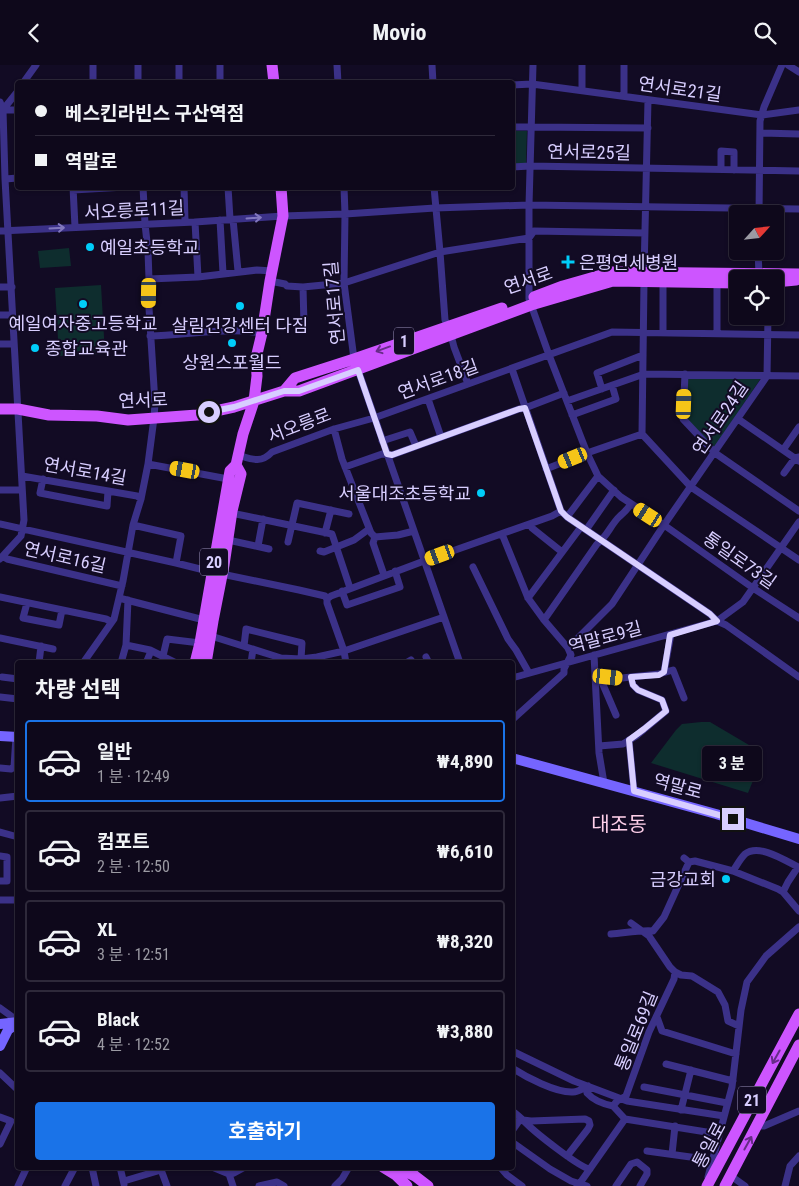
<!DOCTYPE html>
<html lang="ko">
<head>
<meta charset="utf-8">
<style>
	body { margin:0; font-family:"Roboto Condensed","Noto Sans KR",sans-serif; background:#1c1628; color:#f1f3f6; height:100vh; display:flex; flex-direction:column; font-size:19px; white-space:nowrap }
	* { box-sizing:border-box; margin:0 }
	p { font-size:16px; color:#9b9aa3 }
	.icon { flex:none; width:28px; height:28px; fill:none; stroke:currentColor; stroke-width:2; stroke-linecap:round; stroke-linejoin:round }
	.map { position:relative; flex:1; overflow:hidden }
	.sheet { position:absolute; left:15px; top:595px; width:500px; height:510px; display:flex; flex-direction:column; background:#0e081b; border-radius:5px; box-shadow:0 1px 4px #0004,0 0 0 1px #2e293a }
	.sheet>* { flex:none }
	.banner { position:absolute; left:15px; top:15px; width:500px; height:110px; border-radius:5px; box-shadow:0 1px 4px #0004,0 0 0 1px #2e293a; display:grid; align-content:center; height:110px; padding:0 20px; background:#0e081b }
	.needle { width:32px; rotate:63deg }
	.tools { position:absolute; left:729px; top:140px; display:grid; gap:10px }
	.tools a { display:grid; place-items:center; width:55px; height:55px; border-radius:5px; background:#0e081b; box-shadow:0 1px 4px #0004,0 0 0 1px #2e293a; font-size:25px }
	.end { position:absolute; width:22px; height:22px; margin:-11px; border:6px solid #d8ceff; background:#111; box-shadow:0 0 0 2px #111 }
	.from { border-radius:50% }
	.bubble { position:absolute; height:35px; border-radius:5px; background:#0e081b; box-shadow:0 1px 4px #0004,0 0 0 1px #2e293a; font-size:16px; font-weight:700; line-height:35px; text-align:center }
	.car { position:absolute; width:15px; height:30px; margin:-15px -8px; border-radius:6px; box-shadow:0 0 4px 1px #0007; background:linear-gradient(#f5c518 24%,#345 0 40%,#f5c518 0 76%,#345 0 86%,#f5c518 0) }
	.banner b { display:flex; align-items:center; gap:18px; height:48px; font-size:19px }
	.banner b+b { border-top:1px solid #2e293a }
	.banner i { width:12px; height:12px; background:#f1f3f6 }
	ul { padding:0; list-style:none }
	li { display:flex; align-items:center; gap:15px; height:82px; margin:0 10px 8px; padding:0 10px; border:2px solid #2e293a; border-radius:5px }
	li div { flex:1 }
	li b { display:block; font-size:19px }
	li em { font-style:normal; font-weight:700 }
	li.selected { border-color:#1a73e8 }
	li>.icon { width:45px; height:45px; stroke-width:1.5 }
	h2 { padding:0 20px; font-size:22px; line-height:60px }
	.primary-button { display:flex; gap:10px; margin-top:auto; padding:10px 20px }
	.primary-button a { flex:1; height:58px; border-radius:5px; background:#1a73e8; color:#fff; font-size:20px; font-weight:700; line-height:58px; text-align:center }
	header { display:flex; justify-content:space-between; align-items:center; height:65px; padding:0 20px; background:#0e081b; font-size:22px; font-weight:700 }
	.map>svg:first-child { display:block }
	.green { fill:#0e2d2e }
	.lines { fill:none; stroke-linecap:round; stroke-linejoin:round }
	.street { stroke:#3b3188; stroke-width:7 }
	.secondary { stroke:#7565ff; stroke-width:10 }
	.primary { stroke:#cd55ff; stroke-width:11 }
	.oneway { stroke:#8278be }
	.oneway2 { stroke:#662c87 }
	.route { stroke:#d8ceff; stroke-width:6 }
	.poi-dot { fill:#00cdf9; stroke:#120b24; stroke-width:2 }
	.labels { text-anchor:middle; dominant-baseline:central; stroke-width:4; stroke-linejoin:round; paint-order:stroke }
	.shield { fill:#120b24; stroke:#9d94bd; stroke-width:1 }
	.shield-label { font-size:16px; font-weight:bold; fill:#d8ceff }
	.street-label { font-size:18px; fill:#d8ceff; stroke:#120b24 }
	.poi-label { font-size:18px; fill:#d8ceff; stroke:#120b24; text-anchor:start }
	.quarter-label { font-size:20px; fill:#ffd0ea; stroke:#120b24 }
</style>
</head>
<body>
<header><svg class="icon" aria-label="back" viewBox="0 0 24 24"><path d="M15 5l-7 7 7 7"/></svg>Movio<svg class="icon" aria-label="search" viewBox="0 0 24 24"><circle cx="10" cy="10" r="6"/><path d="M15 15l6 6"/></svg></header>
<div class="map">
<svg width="799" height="1121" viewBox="0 0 799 1121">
	<rect width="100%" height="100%" fill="#120b24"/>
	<path class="green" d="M 513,66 L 527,66 L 526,99 L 513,99 Z
		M 69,183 L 71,201 L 40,203 L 38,186 Z
		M 101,220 L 105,289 L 59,291 L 55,223 Z
		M 687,312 L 761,313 L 714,383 L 686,353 Z
		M 701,657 L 710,657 L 749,680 L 763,691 L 748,728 L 651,698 L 676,665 L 682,659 Z"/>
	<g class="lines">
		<path class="street" d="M 220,0 L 220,18
			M 337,0 L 338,18
			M 432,0 L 433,18
			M 533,0 L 529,140 L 529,234 L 549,290 L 587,388 L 598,411 L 621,432 L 664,460 L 753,523 L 799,553
			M 788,0 L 799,7
			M 23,18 L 36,0
			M 93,18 L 93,0
			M 138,18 L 138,0
			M 179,18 L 179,0
			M 512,20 L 532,19 L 762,50 L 799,45
			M 582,25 L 582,0
			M 624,31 L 624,0
			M 0,37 L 3,45 L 5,114 L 24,455 L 21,471 L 0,494
			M 3,45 L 18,45
			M 1,47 L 18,26
			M 512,62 L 531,62 L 648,63
			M 760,68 L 799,69
			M 512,102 L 530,101 L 799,106
			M 721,104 L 721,86 L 734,87 L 734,105
			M 5,114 L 18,113
			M 73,122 L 75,162
			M 184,122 L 185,156
			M 228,122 L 230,154
			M 344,122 L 345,149 L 344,218 L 354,294
			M 434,122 L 440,187 L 445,255 L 448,261
			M 73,125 L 125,122
			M 759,149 L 760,56 L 764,42 L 782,0
			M 233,154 L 238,206
			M 220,155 L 223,208
			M 195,157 L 198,212
			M 0,166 L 195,157 L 283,151 L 345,149 L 435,143 L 529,140 L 799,144
			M 758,186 L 759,209
			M 644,208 L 648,35
			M 149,214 L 198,212 L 257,205 L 272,206
			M 270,216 L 285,219 L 287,221 L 303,222 L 344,218 L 440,187 L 529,173 L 534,166 L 645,168
			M 644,217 L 642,369 L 691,422 L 799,495
			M 0,222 L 12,222
			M 303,222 L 304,260
			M 0,250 L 12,250
			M 663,268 L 663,217
			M 717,268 L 717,218
			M 451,270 L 454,282 L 468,319
			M 150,271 C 187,270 225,262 262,268
			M 0,279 L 14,279
			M 512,304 L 561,446 L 567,452 L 710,549 L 717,556 L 726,560 L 799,612
			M 358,305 L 460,598
			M 685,309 L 683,354 L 715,388 L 799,446
			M 602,324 L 597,308 L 643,290
			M 428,334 L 441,372
			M 567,336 L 644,309 L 799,311
			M 572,350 L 616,334 L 612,320
			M 738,354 L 799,396
			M 334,364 L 342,394 L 371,468 L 375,472 L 398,470 L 414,466
			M 382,376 L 410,367 L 416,381
			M 783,385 L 799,362
			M 238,390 C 251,394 261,399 272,387 L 334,364 L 374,353 L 612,267 L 799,270
			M 148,399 L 228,414
			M 345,402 L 382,389 L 392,390 L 519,344 L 525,343 L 564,328
			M 546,404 L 587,388 L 642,369
			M 784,408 L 795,393 L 799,392
			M 22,411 L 137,431 L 141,434
			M 43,414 L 40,428 L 107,441 L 108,426
			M 0,425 L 22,425
			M 232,446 L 236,449 L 246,451 L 332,469 L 350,523
			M 567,452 L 598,411
			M 0,459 L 176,498 L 212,507 L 299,525 L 325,531 L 327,534
			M 530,459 L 532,463 L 562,487
			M 133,460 L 181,471 L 176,498
			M 586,465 L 614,425
			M 325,468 L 331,445
			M 502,469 L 528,533 L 544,555 L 568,583
			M 375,472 L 373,478 L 384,510
			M 228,475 L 269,484
			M 288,477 L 297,438 L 349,449
			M 258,481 L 263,454
			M 320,486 L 324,487 L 354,475 L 369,464
			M 3,491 L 7,494 L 122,521
			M 473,502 L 508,574 L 516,585 L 529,608
			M 342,526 L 347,540 L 400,522 L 395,506
			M 0,532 L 106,554 L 112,557
			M 119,533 L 204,555
			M 528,533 L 581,462
			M 27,538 L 23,553 L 59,560 L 62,545
			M 544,555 L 597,479 C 607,472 611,459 620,451 C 626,446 627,445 631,439
			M 211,571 L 281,593 L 301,594 L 317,592 L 344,586 L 444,552
			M 0,573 L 53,584
			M 126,580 L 150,585 L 176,598
			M 244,581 L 246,564 L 302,578 L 301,594
			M 594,590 L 599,688 L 604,718
			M 163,591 L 167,574 L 200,578
			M 426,592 L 429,598
			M 39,598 L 41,581
			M 83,598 L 114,554 L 123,516 L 133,460 L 141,434 L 148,399 L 154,353 L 155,338 L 149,243 L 149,214 L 148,186 L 145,159 L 143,122
			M 121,598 L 126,580 L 128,535
			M 146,598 L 151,586
			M 251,598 L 253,584
			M 346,598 L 344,586 L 327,538 L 327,534 L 331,531 L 424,496 L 552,451 L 561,446
			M 406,598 L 411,595 L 413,598
			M 664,607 L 671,569
			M 2,612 L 18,614
			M 512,613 L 717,556 L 743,537 L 799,457
			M 0,632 L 18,634
			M 616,650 L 601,615 L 595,611 L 622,613 L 659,609 L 673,605 L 684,633
			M 512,655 L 564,608 L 564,604 L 571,590 L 568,583 L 612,539 L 664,460 L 767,311 L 768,251
			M 629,675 L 634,726
			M 599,681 L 623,679 L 636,671 L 666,646 L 662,635 L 638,625 L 633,620 L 631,612
			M 0,703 L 11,704 L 14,702 L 16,672
			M 0,733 L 18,731
			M 0,767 L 18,772
			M 0,791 L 7,792 L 7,816 L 0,816
			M 689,797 L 695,796 L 733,806 L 778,824 L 783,827 L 799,846
			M 733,806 C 737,800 740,794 745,789 C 759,778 786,796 798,802 L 788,817 L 783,827
			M 0,835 L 18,835
			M 631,858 L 649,871 L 670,902 L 675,907 L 681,910 L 692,911 L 718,927 L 725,940 L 728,956 L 739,961
			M 611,869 C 625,868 639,865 653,866 L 664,852 L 689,797 L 684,793
			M 0,943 L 18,956
			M 657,952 L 662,966 L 736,989
			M 512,986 L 574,1016 L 627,1036 L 724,1051
			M 666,999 L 733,1016
			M 512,1003 C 526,1012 556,1028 573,1027 C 578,1027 584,1023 588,1021 L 587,1028 C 594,1036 603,1039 613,1041 L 617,1036 L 626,1031 L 649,967 L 674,914 L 675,907
			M 0,1008 L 18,1025
			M 644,1022 L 727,1038
			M 613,1041 L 625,1054
			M 681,1045 L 691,1005
			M 512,1046 C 518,1050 522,1054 527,1059 C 536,1068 580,1103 590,1104
			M 0,1052 L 11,1056 L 0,1079
			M 625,1054 L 719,1069
			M 757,1061 L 764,1061 L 799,1046
			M 512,1066 L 519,1056 L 523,1055 L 531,1056 L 585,1054 L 589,1056 L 590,1060 L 588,1064 L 567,1091
			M 512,1077 L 550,1104 L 571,1116 L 587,1121
			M 647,1086 L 712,1095
			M 672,1089 L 675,1061
			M 92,1102 L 96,1121
			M 120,1102 L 124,1119
			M 160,1102 L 167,1121
			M 212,1102 L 229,1109 L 233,1121
			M 500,1102 L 507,1110 L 522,1121
			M 229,1109 L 234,1108 L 245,1102
			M 731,1111 L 745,1121
			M 708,1112 L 732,1022 L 741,945 L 747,917 L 766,891 L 799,862
			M 124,1116 L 161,1105
			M 577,1120 L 580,1118 L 625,1054
			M 18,1121 L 27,1102
			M 65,1121 L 75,1102
			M 259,1121 L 277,1117 L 284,1121
			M 335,1121 L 342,1114 L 349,1102
			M 616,1121 L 631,1099 L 637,1097 L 647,1105 L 647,1109 L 640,1121
			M 785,1121 L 790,1101 L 799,1091"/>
		<path class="secondary" d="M 0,671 L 18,672
			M 512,693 L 716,749 L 799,774
			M 0,959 L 18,957
			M 0,981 L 8,965 L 18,958"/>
		<path class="primary" d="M 272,0 L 274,18
			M 775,217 L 796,215
			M 534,232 L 563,221 L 612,207 L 799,209
			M 284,326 L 295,313 L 354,294 L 502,243
			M 0,344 L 18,344 L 49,350 L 97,351 L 128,355 L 197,350 L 234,342 L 284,326 L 299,326 L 531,240 L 613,216 L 738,218
			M 195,598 L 200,578 L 230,406 L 236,400 L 243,369 L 254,336 L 257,311 L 256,293 L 262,268 L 270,216 L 283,151 L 281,122
			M 206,598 L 213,556 L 224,500 L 232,446 L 241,409 L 236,400
			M 383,1102 L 396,1110 L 407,1121
			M 397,1102 L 415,1111 L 428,1121
			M 707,1121 L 799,949
			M 725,1121 L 799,980"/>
	</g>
	<defs><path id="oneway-shaft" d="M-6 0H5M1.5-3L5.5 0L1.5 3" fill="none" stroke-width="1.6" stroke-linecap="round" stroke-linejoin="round" transform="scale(1.25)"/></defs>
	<g class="oneway">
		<use href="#oneway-shaft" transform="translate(254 153) rotate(-4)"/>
		<use href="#oneway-shaft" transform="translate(57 163) rotate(-3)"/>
	</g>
	<g class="oneway2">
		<use href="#oneway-shaft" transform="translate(383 284) rotate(160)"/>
		<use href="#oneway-shaft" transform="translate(776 992) rotate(119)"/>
		<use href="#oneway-shaft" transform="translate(748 1078) rotate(-61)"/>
	</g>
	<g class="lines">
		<path class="route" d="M 209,347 L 234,342 L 284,326 L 299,326 L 358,305 L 387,389 L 392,390 L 519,344 L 525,343 L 561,446 L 567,452 L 710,549 L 717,556 L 670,570 L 664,607 L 659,610 L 631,612 L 633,620 L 638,625 L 662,635 L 666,646 L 644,664 L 629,675 L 634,726 L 733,754"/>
	</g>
	<g class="poi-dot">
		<circle cx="90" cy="182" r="5"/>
		<path d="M565.5 189.5h5v5h5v5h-5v5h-5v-5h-5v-5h5z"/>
		<circle cx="83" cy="239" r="5"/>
		<circle cx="240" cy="241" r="5"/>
		<circle cx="232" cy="278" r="5"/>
		<circle cx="35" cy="283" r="5"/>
		<circle cx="481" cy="428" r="5"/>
		<circle cx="726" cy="814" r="5"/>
	</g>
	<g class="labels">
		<g class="shield">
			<rect x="394" y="262.5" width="20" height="27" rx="4"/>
			<rect x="200" y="483.5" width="28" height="27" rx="4"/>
			<rect x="738" y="1021.5" width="28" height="27" rx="4"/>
		</g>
		<g class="shield-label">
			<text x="404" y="276">1</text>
			<text x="214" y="497">20</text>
			<text x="752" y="1035">21</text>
		</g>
		<g class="street-label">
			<text transform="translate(680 24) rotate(8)">연서로21길</text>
			<text transform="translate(589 87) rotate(1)">연서로25길</text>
			<text transform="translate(134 145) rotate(-3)">서오릉로11길</text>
			<text transform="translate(528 215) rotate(-19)">연서로</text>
			<text transform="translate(334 238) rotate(-95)">연서로17길</text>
			<text transform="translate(438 314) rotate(-20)">연서로18길</text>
			<text transform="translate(143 335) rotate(-2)">연서로</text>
			<text transform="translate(720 353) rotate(-56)">연서로24길</text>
			<text transform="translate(299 360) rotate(-21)">서오릉로</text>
			<text transform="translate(85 406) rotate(10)">연서로14길</text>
			<text transform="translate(65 492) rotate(13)">연서로16길</text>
			<text transform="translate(740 495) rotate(35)">통일로73길</text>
			<text transform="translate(605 572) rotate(-15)">역말로9길</text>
			<text transform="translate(678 721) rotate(15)">역말로</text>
			<text transform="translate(636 966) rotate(-68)">통일로69길</text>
			<text transform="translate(709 1080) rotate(-62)">통일로</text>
		</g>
		<g class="poi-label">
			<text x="100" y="182">예일초등학교</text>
			<text x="579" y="197">은평연세병원</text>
			<text x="83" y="258" text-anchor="middle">예일여자중고등학교</text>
			<text x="240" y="260" text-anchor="middle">살림건강센터 다짐</text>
			<text x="45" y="283">종합교육관</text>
			<text x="232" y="297" text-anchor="middle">상원스포월드</text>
			<text x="471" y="428" text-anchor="end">서울대조초등학교</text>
			<text x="716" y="814" text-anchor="end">금강교회</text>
		</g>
		<g class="quarter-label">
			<text x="619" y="759">대조동</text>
		</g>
	</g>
</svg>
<div class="tools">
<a><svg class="needle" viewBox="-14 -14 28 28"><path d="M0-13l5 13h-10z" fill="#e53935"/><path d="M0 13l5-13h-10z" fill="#9b9aa3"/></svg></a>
<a><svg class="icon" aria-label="locate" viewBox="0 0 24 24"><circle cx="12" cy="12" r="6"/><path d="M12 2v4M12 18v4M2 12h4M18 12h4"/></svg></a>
</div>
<i class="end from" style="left:209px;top:347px"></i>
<i class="end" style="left:733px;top:754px"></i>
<div class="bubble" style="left:702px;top:681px;width:60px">3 분</div>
<i class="car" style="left:149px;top:228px;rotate:181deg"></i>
<i class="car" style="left:684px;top:339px;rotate:2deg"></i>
<i class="car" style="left:573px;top:393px;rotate:248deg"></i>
<i class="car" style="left:185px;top:405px;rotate:280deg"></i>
<i class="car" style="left:648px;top:450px;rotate:303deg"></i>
<i class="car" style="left:440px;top:490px;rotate:250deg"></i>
<i class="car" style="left:608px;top:612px;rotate:96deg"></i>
<div class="banner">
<b><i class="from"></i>베스킨라빈스 구산역점</b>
<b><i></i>역말로</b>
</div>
<section class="sheet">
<h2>차량 선택</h2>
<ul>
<li class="selected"><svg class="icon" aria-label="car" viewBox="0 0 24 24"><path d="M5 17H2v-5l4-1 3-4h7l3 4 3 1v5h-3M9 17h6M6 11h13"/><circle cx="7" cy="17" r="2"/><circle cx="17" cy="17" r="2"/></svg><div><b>일반</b><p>1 분 · 12:49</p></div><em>₩4,890</em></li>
<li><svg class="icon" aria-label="car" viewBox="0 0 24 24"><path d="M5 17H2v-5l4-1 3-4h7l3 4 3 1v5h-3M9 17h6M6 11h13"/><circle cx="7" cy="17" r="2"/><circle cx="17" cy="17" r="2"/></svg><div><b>컴포트</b><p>2 분 · 12:50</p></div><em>₩6,610</em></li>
<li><svg class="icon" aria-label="car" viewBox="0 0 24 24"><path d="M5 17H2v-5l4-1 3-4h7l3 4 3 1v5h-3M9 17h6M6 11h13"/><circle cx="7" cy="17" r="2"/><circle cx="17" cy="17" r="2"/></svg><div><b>XL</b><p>3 분 · 12:51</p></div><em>₩8,320</em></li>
<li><svg class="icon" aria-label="car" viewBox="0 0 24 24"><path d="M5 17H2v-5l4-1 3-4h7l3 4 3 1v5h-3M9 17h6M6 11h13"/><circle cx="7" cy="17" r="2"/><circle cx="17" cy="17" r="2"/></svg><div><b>Black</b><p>4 분 · 12:52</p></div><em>₩3,880</em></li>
</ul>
<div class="primary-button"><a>호출하기</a></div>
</section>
</div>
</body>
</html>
